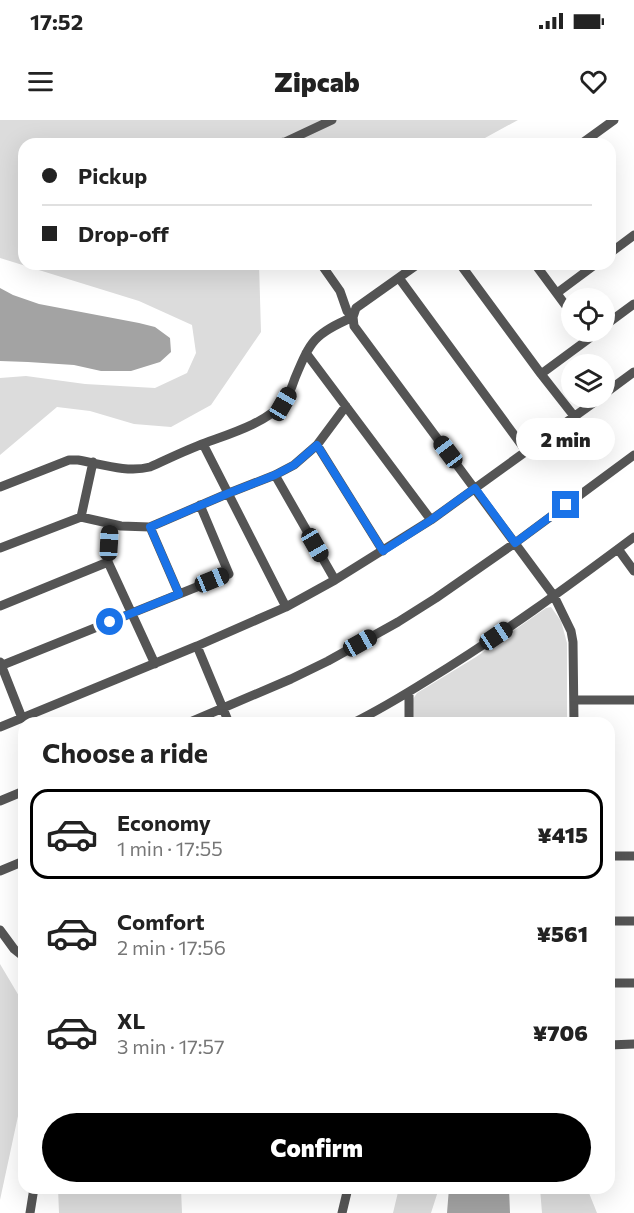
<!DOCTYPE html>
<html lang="en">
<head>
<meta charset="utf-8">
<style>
	body { margin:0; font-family:Commissioner,sans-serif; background:#f6f6f6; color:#222; height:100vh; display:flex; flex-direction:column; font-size:22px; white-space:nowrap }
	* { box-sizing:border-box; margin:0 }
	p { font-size:20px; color:#767676 }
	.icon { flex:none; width:33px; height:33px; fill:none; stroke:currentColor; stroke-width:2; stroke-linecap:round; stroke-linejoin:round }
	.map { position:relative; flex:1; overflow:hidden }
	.sheet { position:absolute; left:18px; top:597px; width:597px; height:477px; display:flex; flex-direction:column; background:#fff; border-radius:18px; box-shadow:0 6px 24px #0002 }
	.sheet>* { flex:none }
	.hud { position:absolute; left:18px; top:18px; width:598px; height:132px; border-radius:18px; box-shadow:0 6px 24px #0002; display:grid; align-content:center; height:132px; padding:0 24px; background:#fff }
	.buttons { position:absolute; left:561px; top:168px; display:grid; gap:12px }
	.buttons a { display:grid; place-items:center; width:54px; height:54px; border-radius:50%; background:#fff; box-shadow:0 6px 24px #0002; font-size:30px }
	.end { position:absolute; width:27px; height:27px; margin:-14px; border:8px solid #1a73e8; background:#fff; box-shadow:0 0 0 3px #fff }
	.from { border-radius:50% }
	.bubble { position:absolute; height:42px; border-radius:21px; background:#fff; box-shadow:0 6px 24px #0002; font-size:20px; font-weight:800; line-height:42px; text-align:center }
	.car { position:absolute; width:18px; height:36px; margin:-18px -9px; border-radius:8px; box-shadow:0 0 4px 2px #0007; background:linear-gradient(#222 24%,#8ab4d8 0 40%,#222 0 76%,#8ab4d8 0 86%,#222 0) }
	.hud b { display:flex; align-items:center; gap:21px; height:57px; font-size:22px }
	.hud b+b { border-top:2px solid #e0e0e0 }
	.hud i { width:15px; height:15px; background:#222 }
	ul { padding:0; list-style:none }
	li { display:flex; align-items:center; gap:18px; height:90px; margin:0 12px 9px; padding:0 12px; border:3px solid transparent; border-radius:18px }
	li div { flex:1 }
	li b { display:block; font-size:22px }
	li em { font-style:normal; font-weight:800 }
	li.selected { border-color:#000 }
	li>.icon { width:54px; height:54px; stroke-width:1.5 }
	h2 { padding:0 24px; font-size:27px; line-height:72px }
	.action { display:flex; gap:12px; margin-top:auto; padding:12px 24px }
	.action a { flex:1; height:69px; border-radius:36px; background:#000; color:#fff; font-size:24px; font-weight:800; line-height:69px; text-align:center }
	.status { display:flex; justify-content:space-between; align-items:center; height:42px; padding:0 30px; background:#fff; direction:ltr }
	.status svg { height:16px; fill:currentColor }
	header { display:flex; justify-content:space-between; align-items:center; height:78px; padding:0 24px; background:#fff; font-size:27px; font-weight:800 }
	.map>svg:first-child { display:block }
	.green { fill:#dcdcdc }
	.water { fill:#a3a3a3 }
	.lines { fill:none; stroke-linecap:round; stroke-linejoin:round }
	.minor { stroke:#555; stroke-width:9 }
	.route { stroke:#1a73e8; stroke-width:8 }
</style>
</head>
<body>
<div class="status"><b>17:52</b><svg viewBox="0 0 49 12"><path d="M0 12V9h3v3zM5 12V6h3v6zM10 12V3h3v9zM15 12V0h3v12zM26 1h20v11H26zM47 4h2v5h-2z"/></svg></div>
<header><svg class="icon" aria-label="menu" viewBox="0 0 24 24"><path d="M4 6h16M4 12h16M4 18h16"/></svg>Zipcab<svg class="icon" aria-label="heart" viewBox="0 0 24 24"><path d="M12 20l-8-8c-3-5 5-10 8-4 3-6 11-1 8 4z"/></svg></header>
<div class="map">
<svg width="634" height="1093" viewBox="0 0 634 1093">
	<rect width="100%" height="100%" fill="#fff"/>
	<path class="green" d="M 0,0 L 518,0 L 474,24 L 24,24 L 24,144 L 259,144 L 261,212 L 211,285 L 171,307 L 134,304 L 90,291 L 57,287 L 0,335 L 0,258 L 26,256 L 85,264 L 155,268 L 187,253 L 196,233 L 192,205 L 139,181 L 0,138 Z
		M 551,487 L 561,501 L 567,523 L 567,603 L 413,603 L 413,579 L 417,573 L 476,537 L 546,488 Z
		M 0,844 L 19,876 L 24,890 L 24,968 L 0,1080 Z
		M 58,1068 L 181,1068 L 182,1093 L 59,1093 Z
		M 399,1068 L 439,1068 L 431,1093 L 393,1093 Z
		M 540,1068 L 587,1068 L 597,1093 L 542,1093 Z"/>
	<path class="water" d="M 0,168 L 13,175 L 39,184 L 139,203 L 155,207 L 170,218 L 171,232 L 160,242 L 131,251 L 101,251 L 74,245 L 28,242 L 0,241 Z
		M 449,1068 L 509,1068 L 510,1093 L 447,1093 Z"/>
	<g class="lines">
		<path class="minor" d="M 273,24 L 285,22 L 332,0
			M 581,24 L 614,0
			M 610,133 L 634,115
			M 321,144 L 340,171 L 347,191 L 353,197
			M 418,144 L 356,188 L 353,197 L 354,206 L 554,476 L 571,511 L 573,522 L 574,603
			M 460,144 L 541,254 L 574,296
			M 535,144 L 572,194
			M 399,158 L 526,331
			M 557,173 L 596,144
			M 604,206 L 634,184
			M 306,233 L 431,400
			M 541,254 L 598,212
			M 604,274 L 634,252
			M 203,324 L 286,487
			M 317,325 L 383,431
			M 275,355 L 335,460
			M 0,367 L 69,340 L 78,340 C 101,344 127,353 150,347 C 168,339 186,330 205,323 C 229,314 266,303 283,283 C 289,276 292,267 295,258 C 311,220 314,214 353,197
			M 81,397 L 93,342
			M 110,404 L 108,442 L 155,544
			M 150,407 L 179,474
			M 0,428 L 81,397 L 121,406 L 150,407 L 229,373 L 275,355 L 294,345 L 317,325 L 346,286
			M 618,429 L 634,451
			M 0,486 L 108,442
			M 197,526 L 229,603
			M 0,542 L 22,598
			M 0,546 L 229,454 L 200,385
			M 409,572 L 409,603
			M 574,580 L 634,580
			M 188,603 L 291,559 L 328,541 L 398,502 L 436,478 L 515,423 L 634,335
			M 353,603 C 379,590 404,575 428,560 C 500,516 567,467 634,417
			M 0,607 L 197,526 L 286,487 L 335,460 L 431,400 L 600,278
			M 0,681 L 24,671
			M 609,736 L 634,736
			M 0,751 L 24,741
			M 609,801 L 634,801
			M 0,810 L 14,829 L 24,837
			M 609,863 L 634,863
			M 609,925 L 634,924
			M 30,1093 L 34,1068
			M 342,1093 L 348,1068"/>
	</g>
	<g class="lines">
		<path class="route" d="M 110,502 L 179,474 L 150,407 L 229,373 L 275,355 L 294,345 L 317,325 L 383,431 L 431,400 L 475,368 L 515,423 L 566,385"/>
	</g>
</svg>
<div class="buttons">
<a><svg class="icon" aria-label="locate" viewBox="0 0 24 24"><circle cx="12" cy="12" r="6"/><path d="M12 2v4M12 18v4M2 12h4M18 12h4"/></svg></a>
<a><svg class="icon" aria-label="layers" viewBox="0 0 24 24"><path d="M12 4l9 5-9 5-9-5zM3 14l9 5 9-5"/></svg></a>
</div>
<i class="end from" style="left:110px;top:502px"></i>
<i class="end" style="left:566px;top:385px"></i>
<div class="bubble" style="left:516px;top:298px;width:99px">2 min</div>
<i class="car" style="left:283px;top:284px;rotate:30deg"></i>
<i class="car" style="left:448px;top:332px;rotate:323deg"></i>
<i class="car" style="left:109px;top:423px;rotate:3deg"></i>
<i class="car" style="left:315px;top:425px;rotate:150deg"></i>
<i class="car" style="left:212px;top:460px;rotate:68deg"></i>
<i class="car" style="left:496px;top:516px;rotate:56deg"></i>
<i class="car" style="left:360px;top:523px;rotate:61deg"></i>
<div class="hud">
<b><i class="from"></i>Pickup</b>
<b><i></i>Drop-off</b>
</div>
<section class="sheet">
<h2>Choose a ride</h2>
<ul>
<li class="selected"><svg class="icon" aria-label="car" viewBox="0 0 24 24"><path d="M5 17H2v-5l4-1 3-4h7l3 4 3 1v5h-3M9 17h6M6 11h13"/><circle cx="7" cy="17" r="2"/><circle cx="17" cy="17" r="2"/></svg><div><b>Economy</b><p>1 min · 17:55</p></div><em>¥415</em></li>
<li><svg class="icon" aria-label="car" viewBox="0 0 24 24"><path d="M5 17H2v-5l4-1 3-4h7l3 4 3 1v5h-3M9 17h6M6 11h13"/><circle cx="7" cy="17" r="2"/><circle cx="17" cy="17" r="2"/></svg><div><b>Comfort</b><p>2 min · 17:56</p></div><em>¥561</em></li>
<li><svg class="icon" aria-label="car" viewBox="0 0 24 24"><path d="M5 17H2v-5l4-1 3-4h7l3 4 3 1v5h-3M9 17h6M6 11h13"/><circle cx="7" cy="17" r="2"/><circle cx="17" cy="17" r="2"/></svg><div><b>XL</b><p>3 min · 17:57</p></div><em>¥706</em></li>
</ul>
<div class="action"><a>Confirm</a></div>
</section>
</div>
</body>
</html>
